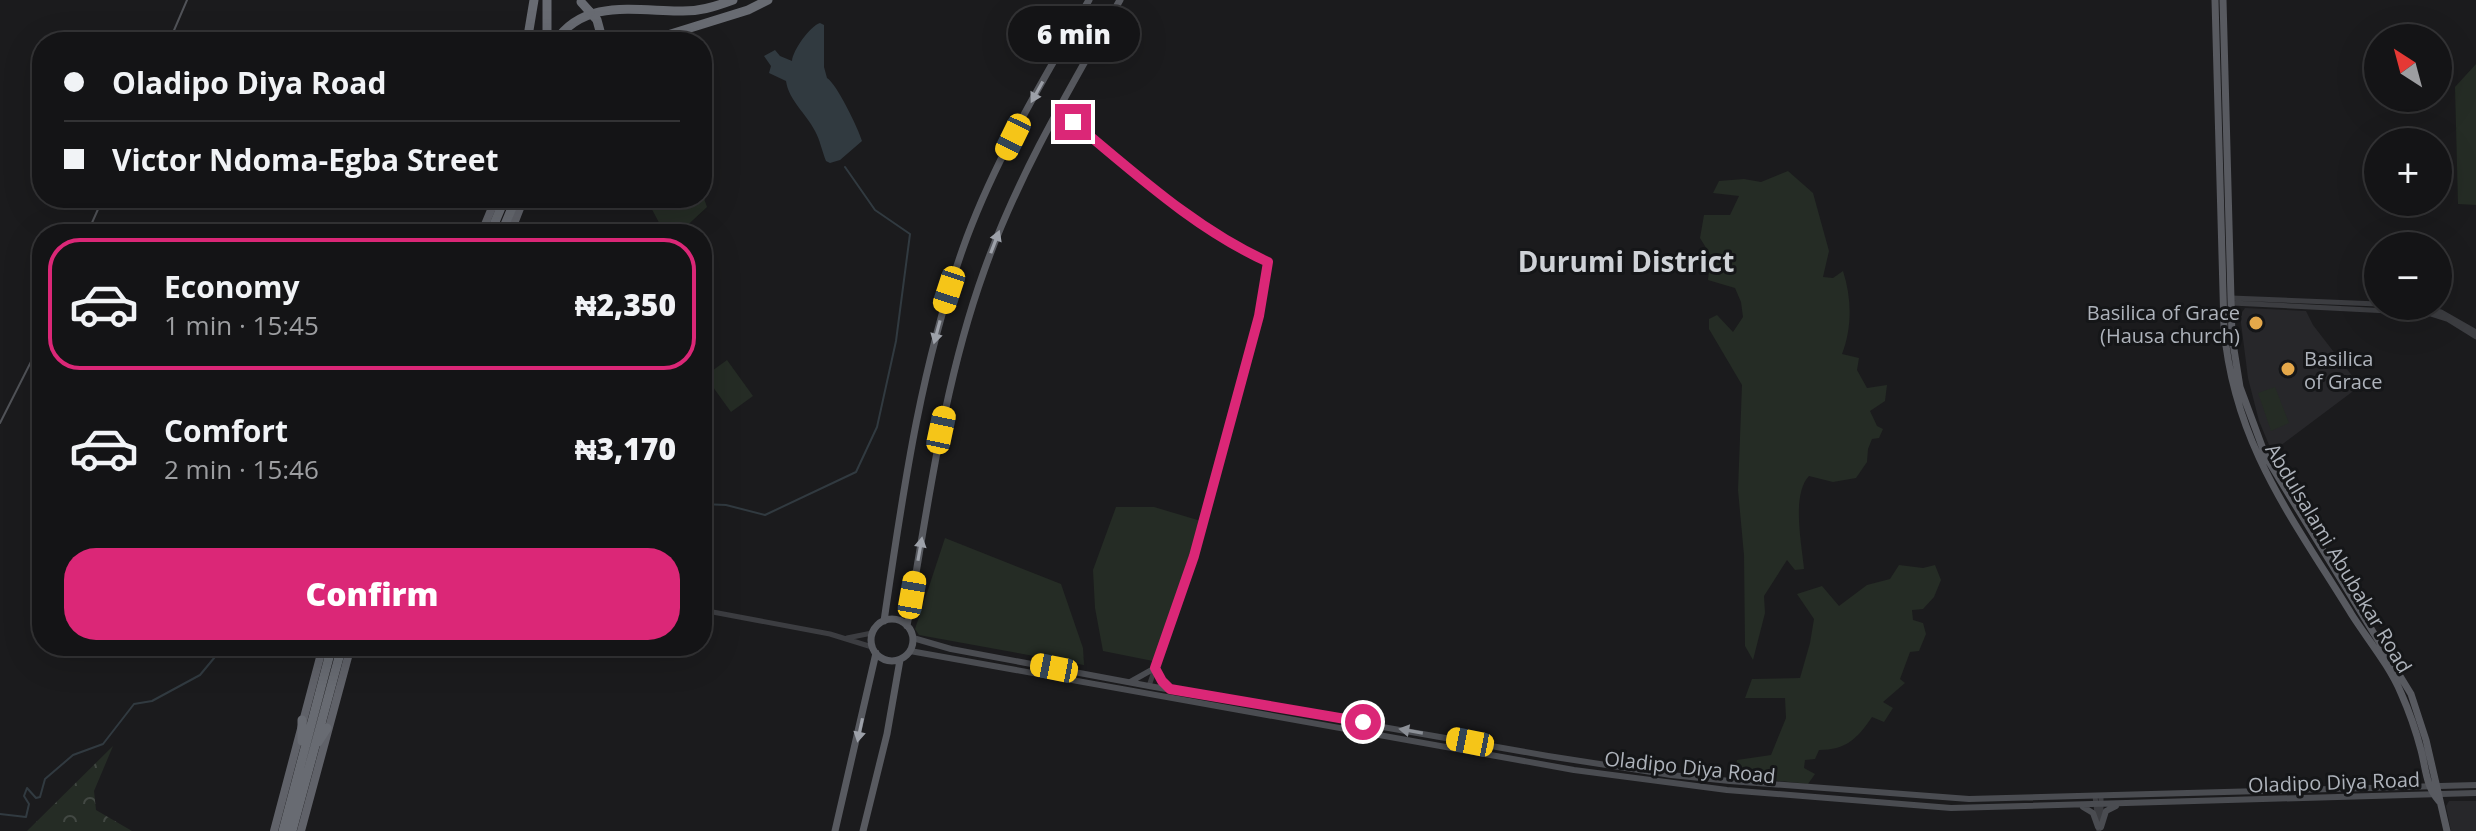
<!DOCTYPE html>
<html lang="en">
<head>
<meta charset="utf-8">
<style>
	body { margin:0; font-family:"Open Sans",sans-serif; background:#212123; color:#f1f3f6; height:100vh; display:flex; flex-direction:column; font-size:30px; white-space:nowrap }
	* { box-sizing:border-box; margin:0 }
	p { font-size:26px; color:#9d9ea1 }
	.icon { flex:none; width:44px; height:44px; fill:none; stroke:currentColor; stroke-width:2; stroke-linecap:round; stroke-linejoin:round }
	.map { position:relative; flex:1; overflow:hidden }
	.panel { position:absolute; left:32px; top:224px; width:680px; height:432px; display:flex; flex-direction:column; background:#141416; border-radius:32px; box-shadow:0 8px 32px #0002,0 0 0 2px #333335 }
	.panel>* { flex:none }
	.top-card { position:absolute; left:32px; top:32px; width:680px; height:176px; border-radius:32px; box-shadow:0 8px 32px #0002,0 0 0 2px #333335; display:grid; align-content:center; height:176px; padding:0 32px; background:#141416 }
	.needle { width:52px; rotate:324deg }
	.tools { position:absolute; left:2364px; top:24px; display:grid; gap:16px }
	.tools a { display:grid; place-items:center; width:88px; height:88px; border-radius:50%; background:#141416; box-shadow:0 8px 32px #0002,0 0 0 2px #333335; font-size:40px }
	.end { position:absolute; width:36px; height:36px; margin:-18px; border:10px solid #db2777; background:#fff; box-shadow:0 0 0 4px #fff }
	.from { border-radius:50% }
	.bubble { position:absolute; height:56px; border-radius:28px; background:#141416; box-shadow:0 8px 32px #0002,0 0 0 2px #333335; font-size:26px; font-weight:800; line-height:56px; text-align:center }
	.car { position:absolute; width:24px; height:48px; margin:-24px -12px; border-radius:10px; box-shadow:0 0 6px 2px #0007; background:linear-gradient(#f5c518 24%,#345 0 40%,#f5c518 0 76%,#345 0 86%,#f5c518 0) }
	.top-card b { display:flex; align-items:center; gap:28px; height:76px; font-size:30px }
	.top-card b+b { border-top:2px solid #333335 }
	.top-card i { width:20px; height:20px; background:#f1f3f6 }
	ul { padding:14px 0 0; list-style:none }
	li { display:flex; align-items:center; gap:24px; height:132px; margin:0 16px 12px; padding:0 16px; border:4px solid transparent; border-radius:32px }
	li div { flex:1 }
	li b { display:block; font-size:30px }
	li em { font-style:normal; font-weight:800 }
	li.on { border-color:#db2777 }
	li>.icon { width:72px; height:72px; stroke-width:1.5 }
	.button { display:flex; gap:16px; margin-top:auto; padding:16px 32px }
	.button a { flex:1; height:92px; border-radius:32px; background:#db2777; color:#fff; font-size:32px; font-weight:800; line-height:92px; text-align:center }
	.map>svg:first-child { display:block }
	.built { fill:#27272a }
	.grass { fill:#252c25 }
	.forest { fill:url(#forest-crowns) }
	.water { fill:#313a40 }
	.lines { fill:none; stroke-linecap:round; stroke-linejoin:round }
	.stream { stroke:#313a40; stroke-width:2 }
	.tertiary { stroke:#3c3d41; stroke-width:5 }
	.secondary { stroke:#4a4c51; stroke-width:6 }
	.primary { stroke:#585a60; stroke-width:7 }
	.trunk { stroke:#606269; stroke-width:8 }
	.motorway { stroke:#686b72; stroke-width:9 }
	.tram { stroke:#515358; stroke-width:2 }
	.motorway-bridge { stroke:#686b72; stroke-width:9 }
	.oneway { fill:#9da1a9 }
	.oneway2 { fill:#8b8f96 }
	.route { stroke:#db2777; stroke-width:10 }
	.poi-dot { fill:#e5a84a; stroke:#151618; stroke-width:3 }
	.labels { text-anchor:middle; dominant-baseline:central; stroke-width:6; stroke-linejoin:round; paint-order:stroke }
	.poi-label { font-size:20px; fill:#aeb3bb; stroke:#151618; text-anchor:end }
	.street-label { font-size:20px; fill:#aeb3bb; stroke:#151618 }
	.district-label { font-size:28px; font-weight:bold; fill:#cfd2d7; stroke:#151618 }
</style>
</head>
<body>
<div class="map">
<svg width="2476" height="831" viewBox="0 0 2476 831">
	<defs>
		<pattern id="forest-crowns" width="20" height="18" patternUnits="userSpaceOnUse" patternTransform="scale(2)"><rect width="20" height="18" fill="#252c25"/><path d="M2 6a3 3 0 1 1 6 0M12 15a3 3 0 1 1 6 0" fill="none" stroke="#424843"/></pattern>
	</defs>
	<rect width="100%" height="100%" fill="#1b1b1d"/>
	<path class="built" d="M 2245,308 L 2306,311 L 2313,325 L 2360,386 L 2272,452 L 2259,421 L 2248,378 L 2240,315 Z
		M 2449,801 L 2476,801 L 2476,831 L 2451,831 L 2446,806 Z"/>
	<path class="grass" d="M 2476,64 L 2476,205 L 2458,204 L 2455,87 Z
		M 1788,171 L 1813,193 L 1829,251 L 1823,277 L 1833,278 L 1843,271 C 1852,299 1852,328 1842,354 L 1859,358 L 1857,370 L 1867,388 L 1887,385 L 1885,401 L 1870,411 L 1877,426 L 1883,429 L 1879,438 L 1872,439 L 1868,449 L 1867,462 L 1856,478 L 1833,482 L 1809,476 C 1791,495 1802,545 1804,569 L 1795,570 L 1787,560 L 1764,596 L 1765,613 L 1753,660 L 1745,646 L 1744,555 L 1738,490 L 1742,385 L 1709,329 L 1709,319 L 1717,315 L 1733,332 L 1743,317 L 1741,302 L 1735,288 L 1708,280 L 1711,256 L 1700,238 L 1704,215 L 1730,215 L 1739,196 L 1713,193 L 1719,181 L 1744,179 L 1761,182 Z
		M 702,193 L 707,207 L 678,234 L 665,234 L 646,198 L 702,198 Z
		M 727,360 L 753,396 L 731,412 L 705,376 Z
		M 2275,387 L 2289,423 L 2271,431 L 2258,393 Z
		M 1116,507 L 1154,507 L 1201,521 L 1153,661 L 1103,651 L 1095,608 L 1093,570 Z
		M 945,538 L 1061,584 L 1083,648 L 1084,665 L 919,635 L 915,629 Z
		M 1899,565 L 1923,568 L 1935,565 L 1941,580 L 1934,597 L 1923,609 L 1912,610 L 1913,620 L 1923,623 L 1926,634 L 1919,651 L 1910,652 L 1900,679 L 1905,683 L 1883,702 L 1893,708 L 1884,722 L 1872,717 C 1857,739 1846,750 1819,750 L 1815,759 L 1805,760 L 1804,768 L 1815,774 L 1808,784 L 1734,776 L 1737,760 L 1771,755 L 1786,718 L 1785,698 L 1745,698 L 1752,679 L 1800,678 L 1810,643 L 1814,619 L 1797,594 L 1822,586 L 1839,606 L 1867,585 L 1890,579 Z"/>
	<path class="forest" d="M 113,746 L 94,791 L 96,810 L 132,831 L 27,831 Z"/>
	<path class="water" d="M 820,23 L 824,25 L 824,67 L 827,78 C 837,84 858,128 862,141 L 840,160 L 830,163 L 826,161 C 822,151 820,140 815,131 C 806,113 789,101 786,81 L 769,73 L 771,66 L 764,56 L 775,50 L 780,56 L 792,61 C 793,50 810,26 820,23 Z"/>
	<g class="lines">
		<path class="stream" d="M 702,504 L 726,505 L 765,515 L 856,472 L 877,427 L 896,341 L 910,234 L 875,210 L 845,167
			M 0,814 L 26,817 L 29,804 L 24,796 L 27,788 L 36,798 L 40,797 L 45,779 L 73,755 L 103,744 L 134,704 L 152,701 L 200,675 L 224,646"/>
		<path class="tertiary" d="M 1057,110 L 1196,223 L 1242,250 L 1268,262 L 1259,316 L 1199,538 L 1149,686
			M 2231,298 L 2378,304
			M 2232,303 L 2428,313 L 2447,319 L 2476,337
			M 2412,306 L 2441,312 L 2476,332
			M 702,610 L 830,634 L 872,647
			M 847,638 L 872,633
			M 2095,796 L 2099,831
			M 2101,822 L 2101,796"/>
		<path class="secondary" d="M 913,638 L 951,649 L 1149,686 L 1548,756 L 1671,775 L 1730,781 L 1969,799 L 2476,785
			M 910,651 L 1574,770 L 1727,790 L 1951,808 L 2476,793
			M 1130,682 L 1155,668 L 1162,681 L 1170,689
			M 2083,807 L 2093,813 L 2098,827
			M 2101,827 L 2106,811 L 2116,806"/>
		<path class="primary" d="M 2215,0 L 2224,328 C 2234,444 2293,519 2352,615 C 2368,640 2389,665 2401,693 C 2409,711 2416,731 2421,750 C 2426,769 2426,787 2439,801
			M 2223,0 L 2232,337 L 2240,387 L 2266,457 L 2411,694 L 2426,740 L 2447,831
			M871 640a21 21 0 1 1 42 0a21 21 0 1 1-42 0Z
			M 884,621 C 903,491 921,362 967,237 C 998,154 1045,77 1089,0
			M 907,626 C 928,507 943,385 984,271 C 1018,175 1070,88 1120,0
			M 835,831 L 876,653
			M 863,831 L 887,734 L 900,660"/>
		<path class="trunk" d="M 481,234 L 496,198
			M 510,234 L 524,198
			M 274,831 L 323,646
			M 301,831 L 351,646"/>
		<path class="motorway" d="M 590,12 L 597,20 L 603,42
			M 527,42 L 534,0
			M 547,42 L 547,0
			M 555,42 C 583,0 630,10 678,11 C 698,12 714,7 733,0
			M 645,42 L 748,10 L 768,0
			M 667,42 L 686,33
			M 490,234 L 505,198
			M 501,234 L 516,198
			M 302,720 L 302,741
			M 318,742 L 327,728
			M 283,831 L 332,646
			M 292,831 L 342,646"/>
		<path class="tram" d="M 169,42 L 187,0
			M 87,234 L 103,198
			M 0,423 L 42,340"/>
		<path class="motorway-bridge" d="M 581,2 L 590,12"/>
	</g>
	<defs><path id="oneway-solid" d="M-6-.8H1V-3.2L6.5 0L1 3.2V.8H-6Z" transform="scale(2)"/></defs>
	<g class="oneway">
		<use href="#oneway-solid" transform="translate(1037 92) rotate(119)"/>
		<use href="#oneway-solid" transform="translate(995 242) rotate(-69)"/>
		<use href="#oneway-solid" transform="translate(937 332) rotate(105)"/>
		<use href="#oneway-solid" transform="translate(920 549) rotate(-80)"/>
		<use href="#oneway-solid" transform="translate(860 730) rotate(102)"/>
	</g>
	<use class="oneway2" href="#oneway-solid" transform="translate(1411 731) rotate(-170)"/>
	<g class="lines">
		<path class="route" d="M 1073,122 C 1135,173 1195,229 1268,262 L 1259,316 L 1194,556 L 1155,668 L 1162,681 L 1170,689 L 1363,722"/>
	</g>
	<g class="poi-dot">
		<circle cx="2256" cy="323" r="8"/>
		<circle cx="2288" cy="369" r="8"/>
	</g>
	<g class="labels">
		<g class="poi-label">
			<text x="2240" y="312">Basilica of Grace<tspan x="2240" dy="23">(Hausa church)</tspan></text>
			<text x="2304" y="358" text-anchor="start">Basilica<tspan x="2304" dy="23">of Grace</tspan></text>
		</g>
		<g class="street-label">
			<text transform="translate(2339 558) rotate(59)">Abdulsalami Abubakar Road</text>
			<text transform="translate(1690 767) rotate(6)">Oladipo Diya Road</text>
			<text transform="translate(2334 782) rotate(-2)">Oladipo Diya Road</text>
		</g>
		<g class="district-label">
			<text x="1626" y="261">Durumi District</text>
		</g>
	</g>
</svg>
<div class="tools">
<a><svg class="needle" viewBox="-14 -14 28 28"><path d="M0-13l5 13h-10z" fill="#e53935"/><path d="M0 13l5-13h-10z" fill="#9d9ea1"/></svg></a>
<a>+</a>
<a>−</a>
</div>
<i class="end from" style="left:1363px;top:722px"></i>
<i class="end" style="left:1073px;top:122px"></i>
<div class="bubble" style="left:1008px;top:6px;width:132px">6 min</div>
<i class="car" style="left:1013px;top:137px;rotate:206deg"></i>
<i class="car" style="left:949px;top:290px;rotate:198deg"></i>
<i class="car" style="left:941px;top:430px;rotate:12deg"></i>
<i class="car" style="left:912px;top:595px;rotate:10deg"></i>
<i class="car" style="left:1054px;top:668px;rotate:281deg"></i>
<i class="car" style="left:1470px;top:742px;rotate:281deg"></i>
<div class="top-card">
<b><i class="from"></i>Oladipo Diya Road</b>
<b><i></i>Victor Ndoma-Egba Street</b>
</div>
<section class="panel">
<ul>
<li class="on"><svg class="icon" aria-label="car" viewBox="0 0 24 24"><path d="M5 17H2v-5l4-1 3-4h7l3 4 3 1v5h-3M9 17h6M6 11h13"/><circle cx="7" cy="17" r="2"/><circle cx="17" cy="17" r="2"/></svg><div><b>Economy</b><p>1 min · 15:45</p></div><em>₦2,350</em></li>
<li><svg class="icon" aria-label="car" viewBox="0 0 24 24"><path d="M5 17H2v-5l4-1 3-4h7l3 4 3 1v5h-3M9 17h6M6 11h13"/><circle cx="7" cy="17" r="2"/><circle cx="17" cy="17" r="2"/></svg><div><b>Comfort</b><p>2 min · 15:46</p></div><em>₦3,170</em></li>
</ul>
<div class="button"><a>Confirm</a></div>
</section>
</div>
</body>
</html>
